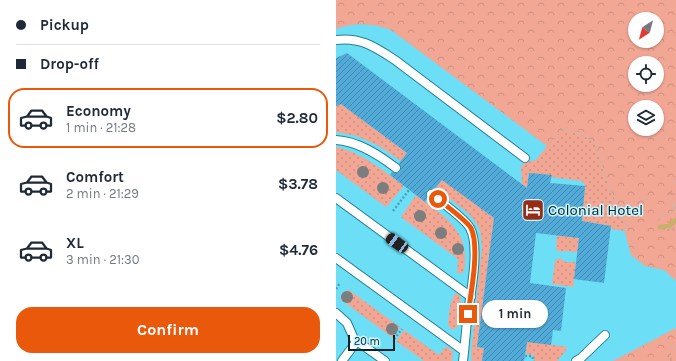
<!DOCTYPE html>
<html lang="en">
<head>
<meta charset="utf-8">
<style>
	body { margin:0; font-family:Karla,sans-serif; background:#f6f6f7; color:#1f2937; height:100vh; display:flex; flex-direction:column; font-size:15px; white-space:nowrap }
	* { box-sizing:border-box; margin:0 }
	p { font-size:13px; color:#747a83 }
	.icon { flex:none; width:22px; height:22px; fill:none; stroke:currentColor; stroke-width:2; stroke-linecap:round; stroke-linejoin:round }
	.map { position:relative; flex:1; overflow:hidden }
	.details { display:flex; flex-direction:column; background:#fff; width:336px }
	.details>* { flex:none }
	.hud { display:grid; align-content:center; height:88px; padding:0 16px; background:#fff }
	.needle { width:26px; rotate:216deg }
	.buttons { position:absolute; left:292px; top:12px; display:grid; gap:8px }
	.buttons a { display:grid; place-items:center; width:36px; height:36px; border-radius:50%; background:#fff; box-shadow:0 1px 3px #0004; font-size:20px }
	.scale { position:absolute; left:12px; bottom:10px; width:47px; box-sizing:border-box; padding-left:4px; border:2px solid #00252c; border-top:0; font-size:11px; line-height:14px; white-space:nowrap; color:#00252c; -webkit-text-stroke:3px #ccf4fd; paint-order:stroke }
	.end { position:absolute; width:18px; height:18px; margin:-9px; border:5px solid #ea580c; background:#fff; box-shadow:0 0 0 2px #fff }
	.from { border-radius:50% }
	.bubble { position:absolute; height:28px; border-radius:14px; background:#fff; box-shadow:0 1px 3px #0004; font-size:13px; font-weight:700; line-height:28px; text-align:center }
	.car { position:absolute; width:12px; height:24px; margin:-12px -6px; border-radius:5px; box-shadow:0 0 3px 1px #0007; background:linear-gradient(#222 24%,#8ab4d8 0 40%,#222 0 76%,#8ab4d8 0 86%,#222 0) }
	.hud b { display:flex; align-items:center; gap:14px; height:38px; font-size:15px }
	.hud b+b { border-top:1px solid #e0e1e3 }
	.hud i { width:10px; height:10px; background:#1f2937 }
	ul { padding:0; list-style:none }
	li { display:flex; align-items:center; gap:12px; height:60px; margin:0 8px 6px; padding:0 8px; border:2px solid transparent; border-radius:16px }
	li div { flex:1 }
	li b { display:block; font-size:15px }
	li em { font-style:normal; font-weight:700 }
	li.current { border-color:#ea580c }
	li>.icon { width:36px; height:36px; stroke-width:1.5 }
	.primary-button { display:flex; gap:8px; margin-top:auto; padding:8px 16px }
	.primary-button a { flex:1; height:46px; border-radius:16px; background:#ea580c; color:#fff; font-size:16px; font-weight:700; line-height:46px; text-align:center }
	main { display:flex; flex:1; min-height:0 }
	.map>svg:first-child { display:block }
	.grass { fill:url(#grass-dots) }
	.forest { fill:url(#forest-crowns); fill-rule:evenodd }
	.wetland { fill:url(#wetland-marsh) }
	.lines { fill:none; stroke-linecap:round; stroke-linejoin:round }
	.stream { stroke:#c6b167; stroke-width:4.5 }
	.building { fill:url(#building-hatch) }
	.lane-casing { stroke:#248092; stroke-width:10 }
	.path { stroke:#49a3b5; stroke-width:2.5; stroke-dasharray:2 2; stroke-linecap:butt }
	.lane { stroke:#fff; stroke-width:8 }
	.tree { fill:#7b7d7e }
	.route { stroke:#ea580c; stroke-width:5 }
	.labels { text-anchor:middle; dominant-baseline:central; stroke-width:3; stroke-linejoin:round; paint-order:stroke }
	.poi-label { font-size:15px; fill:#00252c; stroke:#ccf4fd; text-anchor:start }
</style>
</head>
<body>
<main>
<section class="details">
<div class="hud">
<b><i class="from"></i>Pickup</b>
<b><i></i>Drop-off</b>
</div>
<ul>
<li class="current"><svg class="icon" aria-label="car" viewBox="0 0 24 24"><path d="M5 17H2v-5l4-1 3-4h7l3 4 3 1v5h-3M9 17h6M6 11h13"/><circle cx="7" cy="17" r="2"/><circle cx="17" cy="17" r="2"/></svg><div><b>Economy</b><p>1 min · 21:28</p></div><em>$2.80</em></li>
<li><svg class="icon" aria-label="car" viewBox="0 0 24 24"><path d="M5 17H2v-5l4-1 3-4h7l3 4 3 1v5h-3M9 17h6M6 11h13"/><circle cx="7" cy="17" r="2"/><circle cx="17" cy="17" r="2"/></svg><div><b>Comfort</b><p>2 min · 21:29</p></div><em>$3.78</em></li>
<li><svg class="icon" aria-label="car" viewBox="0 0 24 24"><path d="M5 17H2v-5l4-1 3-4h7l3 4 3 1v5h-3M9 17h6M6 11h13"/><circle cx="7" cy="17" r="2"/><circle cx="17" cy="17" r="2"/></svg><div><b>XL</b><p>3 min · 21:30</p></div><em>$4.76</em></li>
</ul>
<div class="primary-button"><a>Confirm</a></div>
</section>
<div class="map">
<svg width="340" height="361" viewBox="0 0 340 361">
	<defs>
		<pattern id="grass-dots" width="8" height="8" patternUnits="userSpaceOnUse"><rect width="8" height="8" fill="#f2a694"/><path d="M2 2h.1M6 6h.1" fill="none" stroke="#ce8f80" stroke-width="1.8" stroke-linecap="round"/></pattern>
		<pattern id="forest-crowns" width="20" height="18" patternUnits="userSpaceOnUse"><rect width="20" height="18" fill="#f2a694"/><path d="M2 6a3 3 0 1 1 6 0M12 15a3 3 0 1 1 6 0" fill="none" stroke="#ce8f80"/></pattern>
		<pattern id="wetland-marsh" width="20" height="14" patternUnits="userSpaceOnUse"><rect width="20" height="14" fill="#f2a694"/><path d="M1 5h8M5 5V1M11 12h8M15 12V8" fill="none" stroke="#ce8f80"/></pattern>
		<pattern id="building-hatch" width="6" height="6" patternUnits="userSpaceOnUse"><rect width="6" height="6" fill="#51aad8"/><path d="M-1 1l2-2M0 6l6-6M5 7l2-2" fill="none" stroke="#418aaf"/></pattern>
	</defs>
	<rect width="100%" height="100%" fill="#6cdef6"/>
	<path class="grass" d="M 5,104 L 71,153 L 65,161 L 43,146 L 21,136 L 0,132 L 0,106 Z
		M 227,129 L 247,135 L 260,144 L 274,190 L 287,214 L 289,231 L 275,229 L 275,226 L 246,221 L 249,184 L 245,181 L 215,177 L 215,175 L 193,173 L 191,188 L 185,183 L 186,182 L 185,167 L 188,163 L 200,160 L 211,146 Z
		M 0,147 C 25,152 48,171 68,186 L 50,207 L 0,170 Z
		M 106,179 L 158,218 L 141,347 L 148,348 L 146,361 L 136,361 L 135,355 L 146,247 C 145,240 145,232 142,226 C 133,210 113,199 99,188 Z
		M 80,195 C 102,211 130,228 129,258 C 129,264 129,269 127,273 L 121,273 L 122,259 L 65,217 Z
		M 221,235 L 243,238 L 241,252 C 237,253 236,251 232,251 C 226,252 225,252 220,250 Z
		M 224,258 L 230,262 L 238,262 L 240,264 L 237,287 L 216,284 L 219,261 Z
		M 13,290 L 64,327 L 57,338 L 4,299 L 8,292 Z
		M 119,294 L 122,294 L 125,298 L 121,327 L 119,329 L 115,329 L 112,325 C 113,316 113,302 119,294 Z
		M 68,330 L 103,355 L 109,347 L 110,347 L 117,351 L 116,361 L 88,361 L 60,341 Z
		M 191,341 L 231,347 L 229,352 L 221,361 L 199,361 L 197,355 L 190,354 Z"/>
	<path class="forest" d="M 0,0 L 340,0 L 340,181 C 333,189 333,201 339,210 L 325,218 L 329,230 L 340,227 L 340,281 L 328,270 L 309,266 L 295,255 L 290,237 L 287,214 L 274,190 L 260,144 L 247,135 L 227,129 L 211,146 L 55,30 C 37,23 18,22 0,29 ZM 299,19 L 321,19 L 321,41 L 299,41 ZM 299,63 L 321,63 L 321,85 L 299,85 ZM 299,107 L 321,107 L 321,129 L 299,129 Z
		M 340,328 L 340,347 L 331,361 L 277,361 Z"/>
	<path class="wetland" d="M 340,181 L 340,227 L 329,230 L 321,228 L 320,223 L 325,218 L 339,210 L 333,196 L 336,186 Z
		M 340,347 L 340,361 L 331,361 Z"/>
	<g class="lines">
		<path class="stream" d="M 324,227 L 333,226 L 340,220"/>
	</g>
	<path class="building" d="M 11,53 L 191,188 L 193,173 L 216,175 L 214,183 L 249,186 L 246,221 L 275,226 L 268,283 L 238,279 L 243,238 L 200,233 L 194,283 L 230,288 L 225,331 L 217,330 L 215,345 L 191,342 L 188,361 L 146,361 L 148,348 L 141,347 L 158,218 L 106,180 L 98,190 L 95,189 L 91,190 L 90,194 L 92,198 L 89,202 L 54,175 L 56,172 L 60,173 L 64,172 L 65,168 L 63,163 L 71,153 L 5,104 L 0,106 L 0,58 Z"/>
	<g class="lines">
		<g class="lane-casing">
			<path id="lane" d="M 0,40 C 25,37 39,47 59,60 L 189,158
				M 0,140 C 22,141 43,155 60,168
				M 95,194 C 103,200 130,220 134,228 C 144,246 135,292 132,312 C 130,329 129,345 127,361
				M 0,198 L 135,297
				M 0,258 L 128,351
				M 0,313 L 11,323 L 18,339 L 49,361
				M 6,361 L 21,341
				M 240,361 L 245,358 L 269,335"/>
		</g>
		<path class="path" d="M 57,211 L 73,190
			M 0,289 L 4,283
			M 58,339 L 66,329
			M 189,356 L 196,356 L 198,361"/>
		<use href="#lane" class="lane"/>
	</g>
	<g class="tree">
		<circle cx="27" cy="172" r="6"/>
		<circle cx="47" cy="188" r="6"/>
		<circle cx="84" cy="216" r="6"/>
		<circle cx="105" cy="233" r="6"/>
		<circle cx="122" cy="249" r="6"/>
		<circle cx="11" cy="297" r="6"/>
		<circle cx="56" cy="329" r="6"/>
	</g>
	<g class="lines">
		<path class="route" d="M 102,199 C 109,205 131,221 135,228 C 144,247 135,293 132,314"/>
	</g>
	<defs>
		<g id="hotel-square" transform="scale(1.15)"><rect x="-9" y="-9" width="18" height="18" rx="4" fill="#952c16" stroke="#ccf4fd"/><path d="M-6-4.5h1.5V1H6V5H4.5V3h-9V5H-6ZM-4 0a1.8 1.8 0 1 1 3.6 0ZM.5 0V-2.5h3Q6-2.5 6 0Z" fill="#fff"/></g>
	</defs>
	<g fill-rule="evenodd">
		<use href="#hotel-square" x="197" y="210"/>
	</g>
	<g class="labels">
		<g class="poi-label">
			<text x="212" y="210">Colonial Hotel</text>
		</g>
	</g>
</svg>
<div class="buttons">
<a><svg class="needle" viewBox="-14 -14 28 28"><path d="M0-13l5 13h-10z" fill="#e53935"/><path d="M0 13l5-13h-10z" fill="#747a83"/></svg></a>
<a><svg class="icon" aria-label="locate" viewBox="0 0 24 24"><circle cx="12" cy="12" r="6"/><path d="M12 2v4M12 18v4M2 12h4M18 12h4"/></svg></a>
<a><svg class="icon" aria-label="layers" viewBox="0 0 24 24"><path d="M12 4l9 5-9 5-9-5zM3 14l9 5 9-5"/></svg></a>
</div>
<div class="scale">20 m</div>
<i class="end from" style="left:102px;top:199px"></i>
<i class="end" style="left:132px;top:314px"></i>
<div class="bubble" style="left:146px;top:300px;width:66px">1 min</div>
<i class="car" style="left:61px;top:243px;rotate:306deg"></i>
</div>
</main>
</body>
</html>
